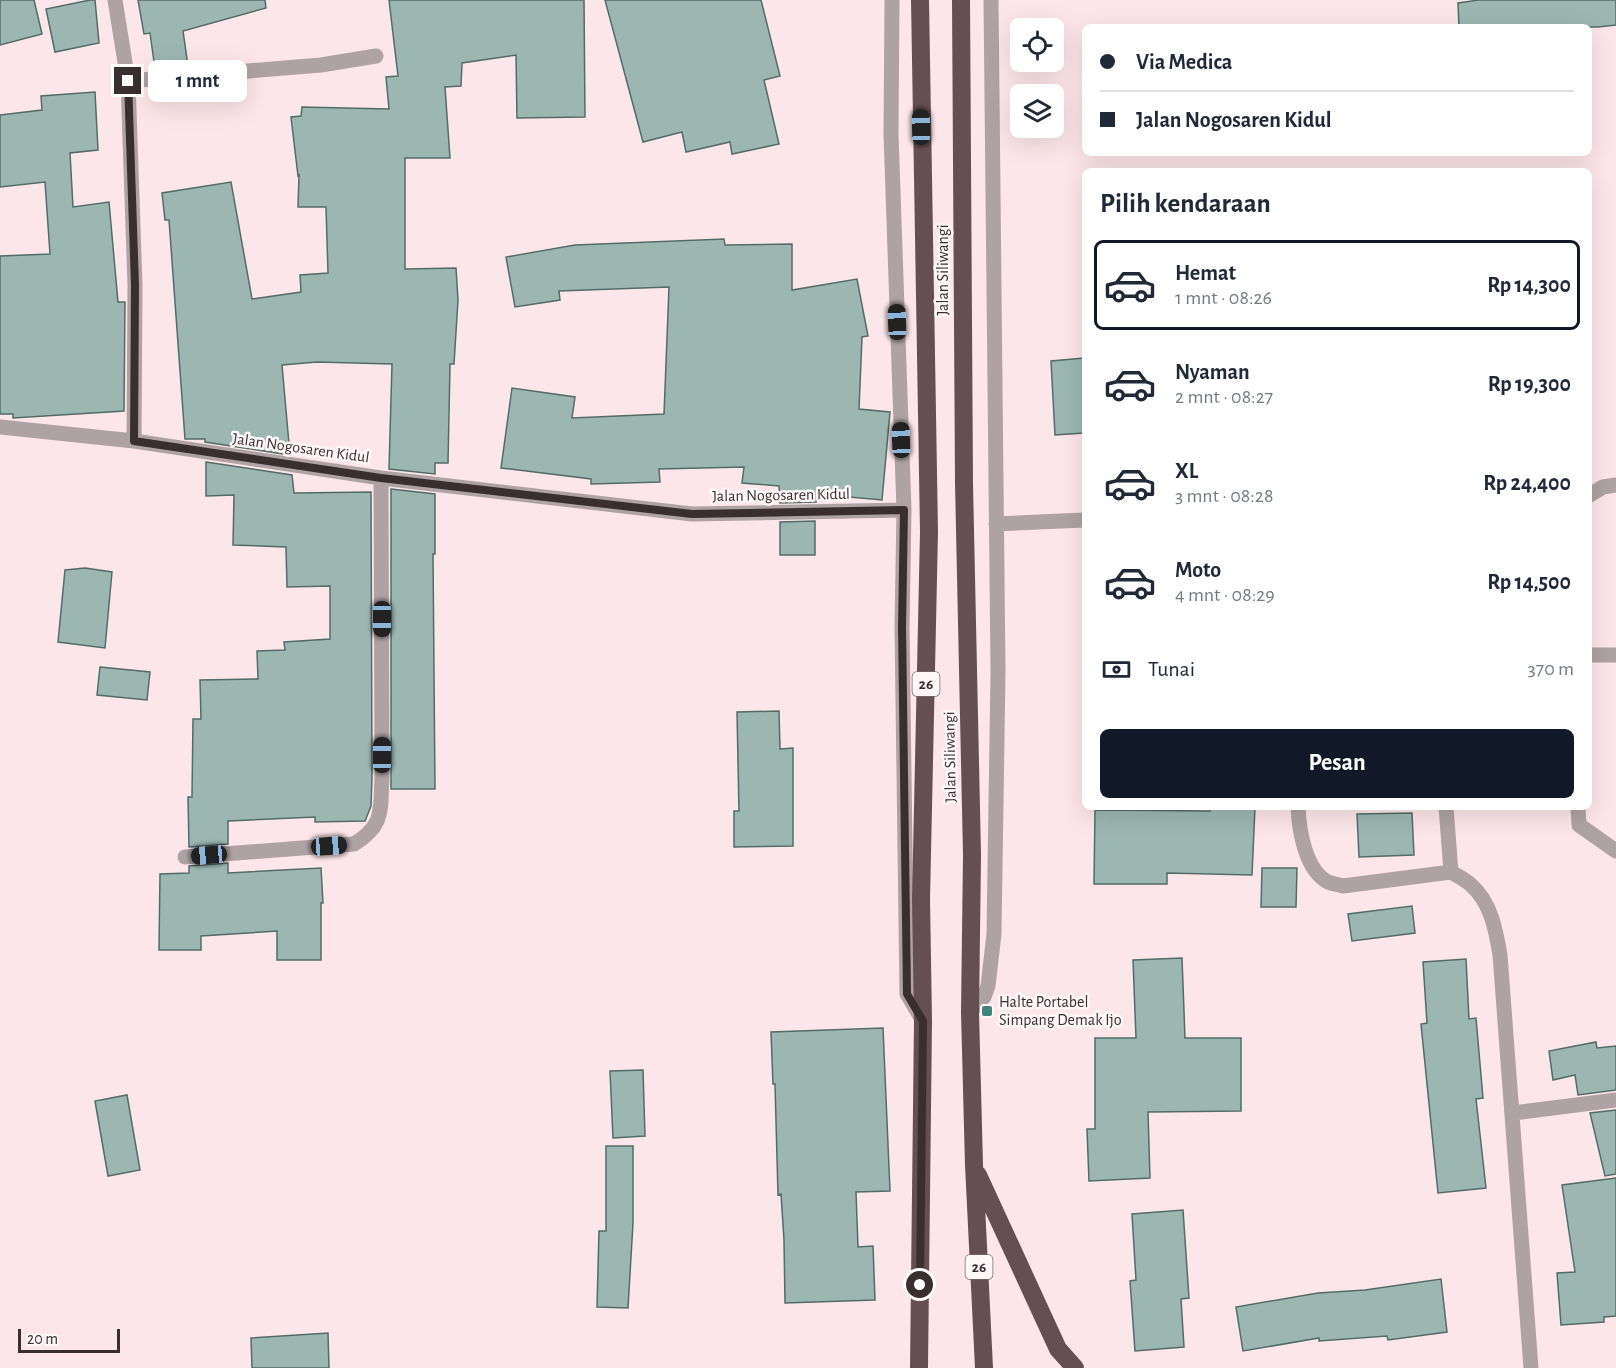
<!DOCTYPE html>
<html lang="id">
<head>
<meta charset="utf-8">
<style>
	body { margin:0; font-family:"Alegreya Sans",sans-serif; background:#f2f2f3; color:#1f2937; height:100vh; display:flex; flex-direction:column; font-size:22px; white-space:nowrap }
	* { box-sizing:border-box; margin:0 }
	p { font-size:20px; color:#747a83 }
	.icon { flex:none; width:33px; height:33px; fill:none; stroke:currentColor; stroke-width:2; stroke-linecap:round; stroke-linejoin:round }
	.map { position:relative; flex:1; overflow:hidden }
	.side { position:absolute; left:1082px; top:168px; width:510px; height:642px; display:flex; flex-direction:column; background:#fff; border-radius:9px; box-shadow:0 6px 24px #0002 }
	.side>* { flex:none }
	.top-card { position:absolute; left:1082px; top:24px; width:510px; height:132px; border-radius:9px; box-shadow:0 6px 24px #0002; display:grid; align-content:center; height:132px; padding:0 18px; background:#fff }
	.tools { position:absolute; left:1010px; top:18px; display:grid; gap:12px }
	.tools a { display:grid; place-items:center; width:54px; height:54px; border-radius:9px; background:#fff; box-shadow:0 6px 24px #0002; font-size:30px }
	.scale { position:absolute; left:18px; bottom:15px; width:102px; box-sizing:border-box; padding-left:6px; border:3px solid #392e30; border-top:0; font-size:16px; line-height:21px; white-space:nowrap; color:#392e30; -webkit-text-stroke:4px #fef8f9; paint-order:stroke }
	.end { position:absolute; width:27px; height:27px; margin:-14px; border:8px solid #392e30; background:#fff; box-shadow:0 0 0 3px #fff }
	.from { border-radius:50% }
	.bubble { position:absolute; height:42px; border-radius:9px; background:#fff; box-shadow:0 6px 24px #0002; font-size:20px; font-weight:700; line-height:42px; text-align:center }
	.car { position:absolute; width:18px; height:36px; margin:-18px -9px; border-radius:8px; box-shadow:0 0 4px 2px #0007; background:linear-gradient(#222 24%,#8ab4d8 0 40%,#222 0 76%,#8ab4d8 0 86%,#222 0) }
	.top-card b { display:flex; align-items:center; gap:21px; height:57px; font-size:22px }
	.top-card b+b { border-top:2px solid #e0e1e3 }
	.top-card i { width:15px; height:15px; background:#1f2937 }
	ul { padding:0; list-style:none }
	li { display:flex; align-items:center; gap:18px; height:90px; margin:0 12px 9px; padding:0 6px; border:3px solid transparent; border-radius:9px }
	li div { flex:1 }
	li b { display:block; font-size:22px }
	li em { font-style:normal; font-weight:700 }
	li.active { border-color:#111827 }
	li>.icon { width:54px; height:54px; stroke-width:1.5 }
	h2 { padding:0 18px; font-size:27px; line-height:72px }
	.pay { display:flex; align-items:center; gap:15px; height:66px; padding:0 18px; font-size:22px }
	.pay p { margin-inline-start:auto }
	.action { display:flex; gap:12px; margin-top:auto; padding:12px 18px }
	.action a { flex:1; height:69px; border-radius:9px; background:#111827; color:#fff; font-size:24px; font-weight:700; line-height:69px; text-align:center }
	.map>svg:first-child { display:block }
	.building { fill:#9cb7b2; stroke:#526c67; stroke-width:1.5 }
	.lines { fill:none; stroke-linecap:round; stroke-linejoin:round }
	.minor { stroke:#aea2a4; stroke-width:15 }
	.highway { stroke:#664f52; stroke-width:18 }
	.route { stroke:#392e30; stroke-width:8 }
	.poi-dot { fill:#40857b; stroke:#fef8f9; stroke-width:2 }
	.labels { text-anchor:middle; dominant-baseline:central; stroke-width:5; stroke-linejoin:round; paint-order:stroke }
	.shield { fill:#fef8f9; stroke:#746b6c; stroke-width:1.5 }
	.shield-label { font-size:15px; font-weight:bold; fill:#392e30 }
	.street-label { font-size:16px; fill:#392e30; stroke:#fef8f9 }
	.poi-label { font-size:16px; fill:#392e30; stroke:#fef8f9; text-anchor:start }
</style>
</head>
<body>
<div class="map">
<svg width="1616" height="1368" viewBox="0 0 1616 1368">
	<rect width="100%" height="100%" fill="#fde6e9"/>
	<path class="building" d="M 0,0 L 34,0 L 42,34 L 0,45 Z
		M 90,0 L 95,0 L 99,43 L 55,52 L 46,9 Z
		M 138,0 L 265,0 L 266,8 L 183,31 L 188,66 L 155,69 L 150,33 L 144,34 Z
		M 389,0 L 584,0 L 585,117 L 517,118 L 516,55 L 462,63 L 461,86 L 445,87 L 450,158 L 405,158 L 405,269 L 456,268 L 458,300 L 454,364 L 450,364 L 448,463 L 435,463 L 435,474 L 389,469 L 392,364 L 317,362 L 282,365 L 290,455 L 205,442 L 205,439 L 185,439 L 169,220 L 165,220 L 162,193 L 231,182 L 252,299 L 301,292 L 300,275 L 328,273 L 326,207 L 298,207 L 299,175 L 298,176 L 291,117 L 301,116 L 302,107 L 389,109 L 386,77 L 398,76 Z
		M 605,0 L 761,0 L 780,76 L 764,80 L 779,144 L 732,154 L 730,142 L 686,152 L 682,132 L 643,142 Z
		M 1479,0 L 1616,0 L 1616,25 L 1598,27 L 1459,27 L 1458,3 Z
		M 95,92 L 98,150 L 70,153 L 73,207 L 109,202 L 118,302 L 125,302 L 124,411 L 13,418 L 13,414 L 0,414 L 0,256 L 50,254 L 45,182 L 0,187 L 0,115 L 42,110 L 41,96 Z
		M 724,239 L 725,245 L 792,244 L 792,290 L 857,279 L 868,336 L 862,337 L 859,409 L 890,412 L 882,500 L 816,494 L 816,502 L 780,503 L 779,486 L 742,483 L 744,467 L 659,469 L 660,482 L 591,484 L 591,479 L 501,468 L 512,388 L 575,397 L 572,418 L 664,414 L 669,287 L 559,291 L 560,300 L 515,307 L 506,257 L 575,245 Z
		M 1084,358 L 1084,433 L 1055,435 L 1051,361 Z
		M 206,462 L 292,475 L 294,493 L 371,492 L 372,777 L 371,806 L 365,821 L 315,822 L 315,817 L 228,821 L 228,844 L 189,847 L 188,797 L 192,797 L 193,719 L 201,719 L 200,680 L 258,679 L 257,651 L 285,650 L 284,642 L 330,639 L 330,586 L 287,587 L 286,547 L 233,545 L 234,495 L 206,496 Z
		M 391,489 L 435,494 L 435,554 L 433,554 L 435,789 L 391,789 Z
		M 815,521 L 815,555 L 780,555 L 780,522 Z
		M 85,568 L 112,572 L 105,648 L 58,642 L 65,570 Z
		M 100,667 L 150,672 L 147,700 L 97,695 Z
		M 779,711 L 780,749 L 793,748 L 793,846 L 734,847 L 734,811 L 739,811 L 737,712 Z
		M 1210,807 L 1255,807 L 1252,875 L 1167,873 L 1167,884 L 1094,884 L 1095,810 L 1210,811 Z
		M 1412,813 L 1414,855 L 1359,857 L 1357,814 Z
		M 228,863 L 228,873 L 321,868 L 323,903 L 321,903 L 321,960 L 277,960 L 277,931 L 201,936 L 201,950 L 159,950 L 160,874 L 189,873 L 189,866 Z
		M 1262,868 L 1297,868 L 1296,907 L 1261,907 Z
		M 1412,906 L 1415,933 L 1352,941 L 1348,914 Z
		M 1182,958 L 1185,1038 L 1241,1038 L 1241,1111 L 1148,1112 L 1150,1178 L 1089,1181 L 1087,1129 L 1095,1129 L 1095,1038 L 1136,1038 L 1133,960 Z
		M 1466,959 L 1469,1019 L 1476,1018 L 1483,1098 L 1476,1099 L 1486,1188 L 1438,1193 L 1421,1024 L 1427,1023 L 1423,962 Z
		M 883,1028 L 890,1191 L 856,1192 L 858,1247 L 873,1246 L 875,1300 L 785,1303 L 784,1240 L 781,1194 L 778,1195 L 775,1084 L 773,1084 L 771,1032 Z
		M 1596,1042 L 1597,1048 L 1616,1046 L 1616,1090 L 1578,1095 L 1575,1075 L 1553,1080 L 1549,1051 Z
		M 643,1070 L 645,1136 L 613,1138 L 610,1071 Z
		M 127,1095 L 140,1170 L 108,1176 L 95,1101 Z
		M 1616,1110 L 1616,1174 L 1605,1176 L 1590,1113 Z
		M 606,1146 L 633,1146 L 633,1223 L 628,1308 L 597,1307 L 599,1231 L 606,1231 Z
		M 1616,1178 L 1616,1316 L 1604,1317 L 1604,1322 L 1561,1325 L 1557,1273 L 1575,1272 L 1562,1185 Z
		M 1183,1210 L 1189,1298 L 1181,1299 L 1184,1347 L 1135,1351 L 1130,1281 L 1136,1280 L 1132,1214 Z
		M 1441,1279 L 1447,1332 L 1388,1340 L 1387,1336 L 1319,1341 L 1319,1338 L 1243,1351 L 1236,1307 L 1318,1293 L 1365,1290 Z
		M 328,1333 L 329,1368 L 252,1368 L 251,1338 Z"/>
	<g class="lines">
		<path class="minor" d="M 115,0 L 128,81 L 135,285 L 134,441 L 381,478 L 692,514 L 904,510
			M 892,0 L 891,134 L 904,510 L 902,627 L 907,994 L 923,1021
			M 128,81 L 321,65 L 376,56
			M 0,427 L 134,441
			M 1588,496 L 1603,487 L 1616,485
			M 996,524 L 1084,520
			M 1588,655 L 1616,655
			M 1298,807 C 1299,830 1305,870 1328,882 C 1332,884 1338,884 1343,886 L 1451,872 C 1458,876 1466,880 1471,885 C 1491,902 1496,931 1500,955 L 1531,1368
			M 1446,807 L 1451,872
			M 1578,807 L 1579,825 L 1616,851
			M 185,857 L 354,844 C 385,825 380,810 382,777 L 381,478
			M 970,1012 L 984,997 L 988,986 L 994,934 L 998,672 L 991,0
			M 1513,1113 L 1616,1100"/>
		<path class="highway" d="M 961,0 L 964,483 L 972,855 L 970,1012 L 974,1165 L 984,1368
			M 978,1175 L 1058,1349 L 1075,1368
			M 919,1368 L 923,1021 L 921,899 L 929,532 L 920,0"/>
	</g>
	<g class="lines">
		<path class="route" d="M 128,81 L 135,285 L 134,441 L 381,478 L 692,514 L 904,510 L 902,627 L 907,994 L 923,1021 L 920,1285"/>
	</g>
	<rect class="poi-dot" x="981" y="1005" width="12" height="12" rx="3"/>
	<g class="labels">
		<g class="shield">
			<rect x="912.5" y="672" width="27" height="24" rx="4.5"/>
			<rect x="965.5" y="1255" width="27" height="24" rx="4.5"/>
		</g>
		<g class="shield-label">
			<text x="926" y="684">26</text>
			<text x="979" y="1267">26</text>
		</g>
		<g class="street-label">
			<text transform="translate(943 270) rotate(-90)">Jalan Siliwangi</text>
			<text transform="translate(301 448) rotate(8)">Jalan Nogosaren Kidul</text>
			<text transform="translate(781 495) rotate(-1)">Jalan Nogosaren Kidul</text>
			<text transform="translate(950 757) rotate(-91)">Jalan Siliwangi</text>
		</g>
		<g class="poi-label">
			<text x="999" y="1002">Halte Portabel<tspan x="999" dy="18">Simpang Demak Ijo</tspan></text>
		</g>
	</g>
</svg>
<div class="tools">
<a><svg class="icon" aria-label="locate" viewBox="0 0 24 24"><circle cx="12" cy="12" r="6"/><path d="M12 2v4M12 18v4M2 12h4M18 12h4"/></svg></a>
<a><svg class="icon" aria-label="layers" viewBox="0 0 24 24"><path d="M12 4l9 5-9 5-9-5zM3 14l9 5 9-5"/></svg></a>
</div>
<div class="scale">20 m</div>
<i class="end from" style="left:920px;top:1285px"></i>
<i class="end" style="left:128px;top:81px"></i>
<div class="bubble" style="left:148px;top:60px;width:99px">1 mnt</div>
<i class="car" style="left:921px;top:127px;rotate:359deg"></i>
<i class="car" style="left:897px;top:322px;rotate:358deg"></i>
<i class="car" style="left:901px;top:440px;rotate:358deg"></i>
<i class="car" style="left:382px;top:619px;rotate:180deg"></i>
<i class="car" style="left:382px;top:755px;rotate:0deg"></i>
<i class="car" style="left:329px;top:846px;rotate:86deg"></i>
<i class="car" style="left:209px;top:855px;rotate:265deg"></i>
<div class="top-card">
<b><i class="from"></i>Via Medica</b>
<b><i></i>Jalan Nogosaren Kidul</b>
</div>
<section class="side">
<h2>Pilih kendaraan</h2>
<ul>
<li class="active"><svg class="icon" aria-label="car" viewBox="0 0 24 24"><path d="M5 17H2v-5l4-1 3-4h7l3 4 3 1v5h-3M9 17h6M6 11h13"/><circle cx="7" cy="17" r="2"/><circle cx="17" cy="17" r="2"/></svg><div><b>Hemat</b><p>1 mnt · 08:26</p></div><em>Rp 14,300</em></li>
<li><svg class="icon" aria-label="car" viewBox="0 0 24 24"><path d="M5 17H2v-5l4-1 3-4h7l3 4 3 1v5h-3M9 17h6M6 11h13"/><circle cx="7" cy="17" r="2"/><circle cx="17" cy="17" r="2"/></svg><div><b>Nyaman</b><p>2 mnt · 08:27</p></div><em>Rp 19,300</em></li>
<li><svg class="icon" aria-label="car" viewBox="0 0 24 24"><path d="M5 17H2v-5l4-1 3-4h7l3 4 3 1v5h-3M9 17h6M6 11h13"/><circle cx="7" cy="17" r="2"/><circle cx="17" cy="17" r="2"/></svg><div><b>XL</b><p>3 mnt · 08:28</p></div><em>Rp 24,400</em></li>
<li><svg class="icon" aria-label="car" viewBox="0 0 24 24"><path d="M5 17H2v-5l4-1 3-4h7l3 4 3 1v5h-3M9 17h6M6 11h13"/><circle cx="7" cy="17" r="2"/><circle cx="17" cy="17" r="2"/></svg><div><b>Moto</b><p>4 mnt · 08:29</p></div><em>Rp 14,500</em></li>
</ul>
<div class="pay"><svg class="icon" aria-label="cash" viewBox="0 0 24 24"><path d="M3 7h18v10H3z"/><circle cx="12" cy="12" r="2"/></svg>Tunai<p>370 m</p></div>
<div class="action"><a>Pesan</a></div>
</section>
</div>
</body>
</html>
